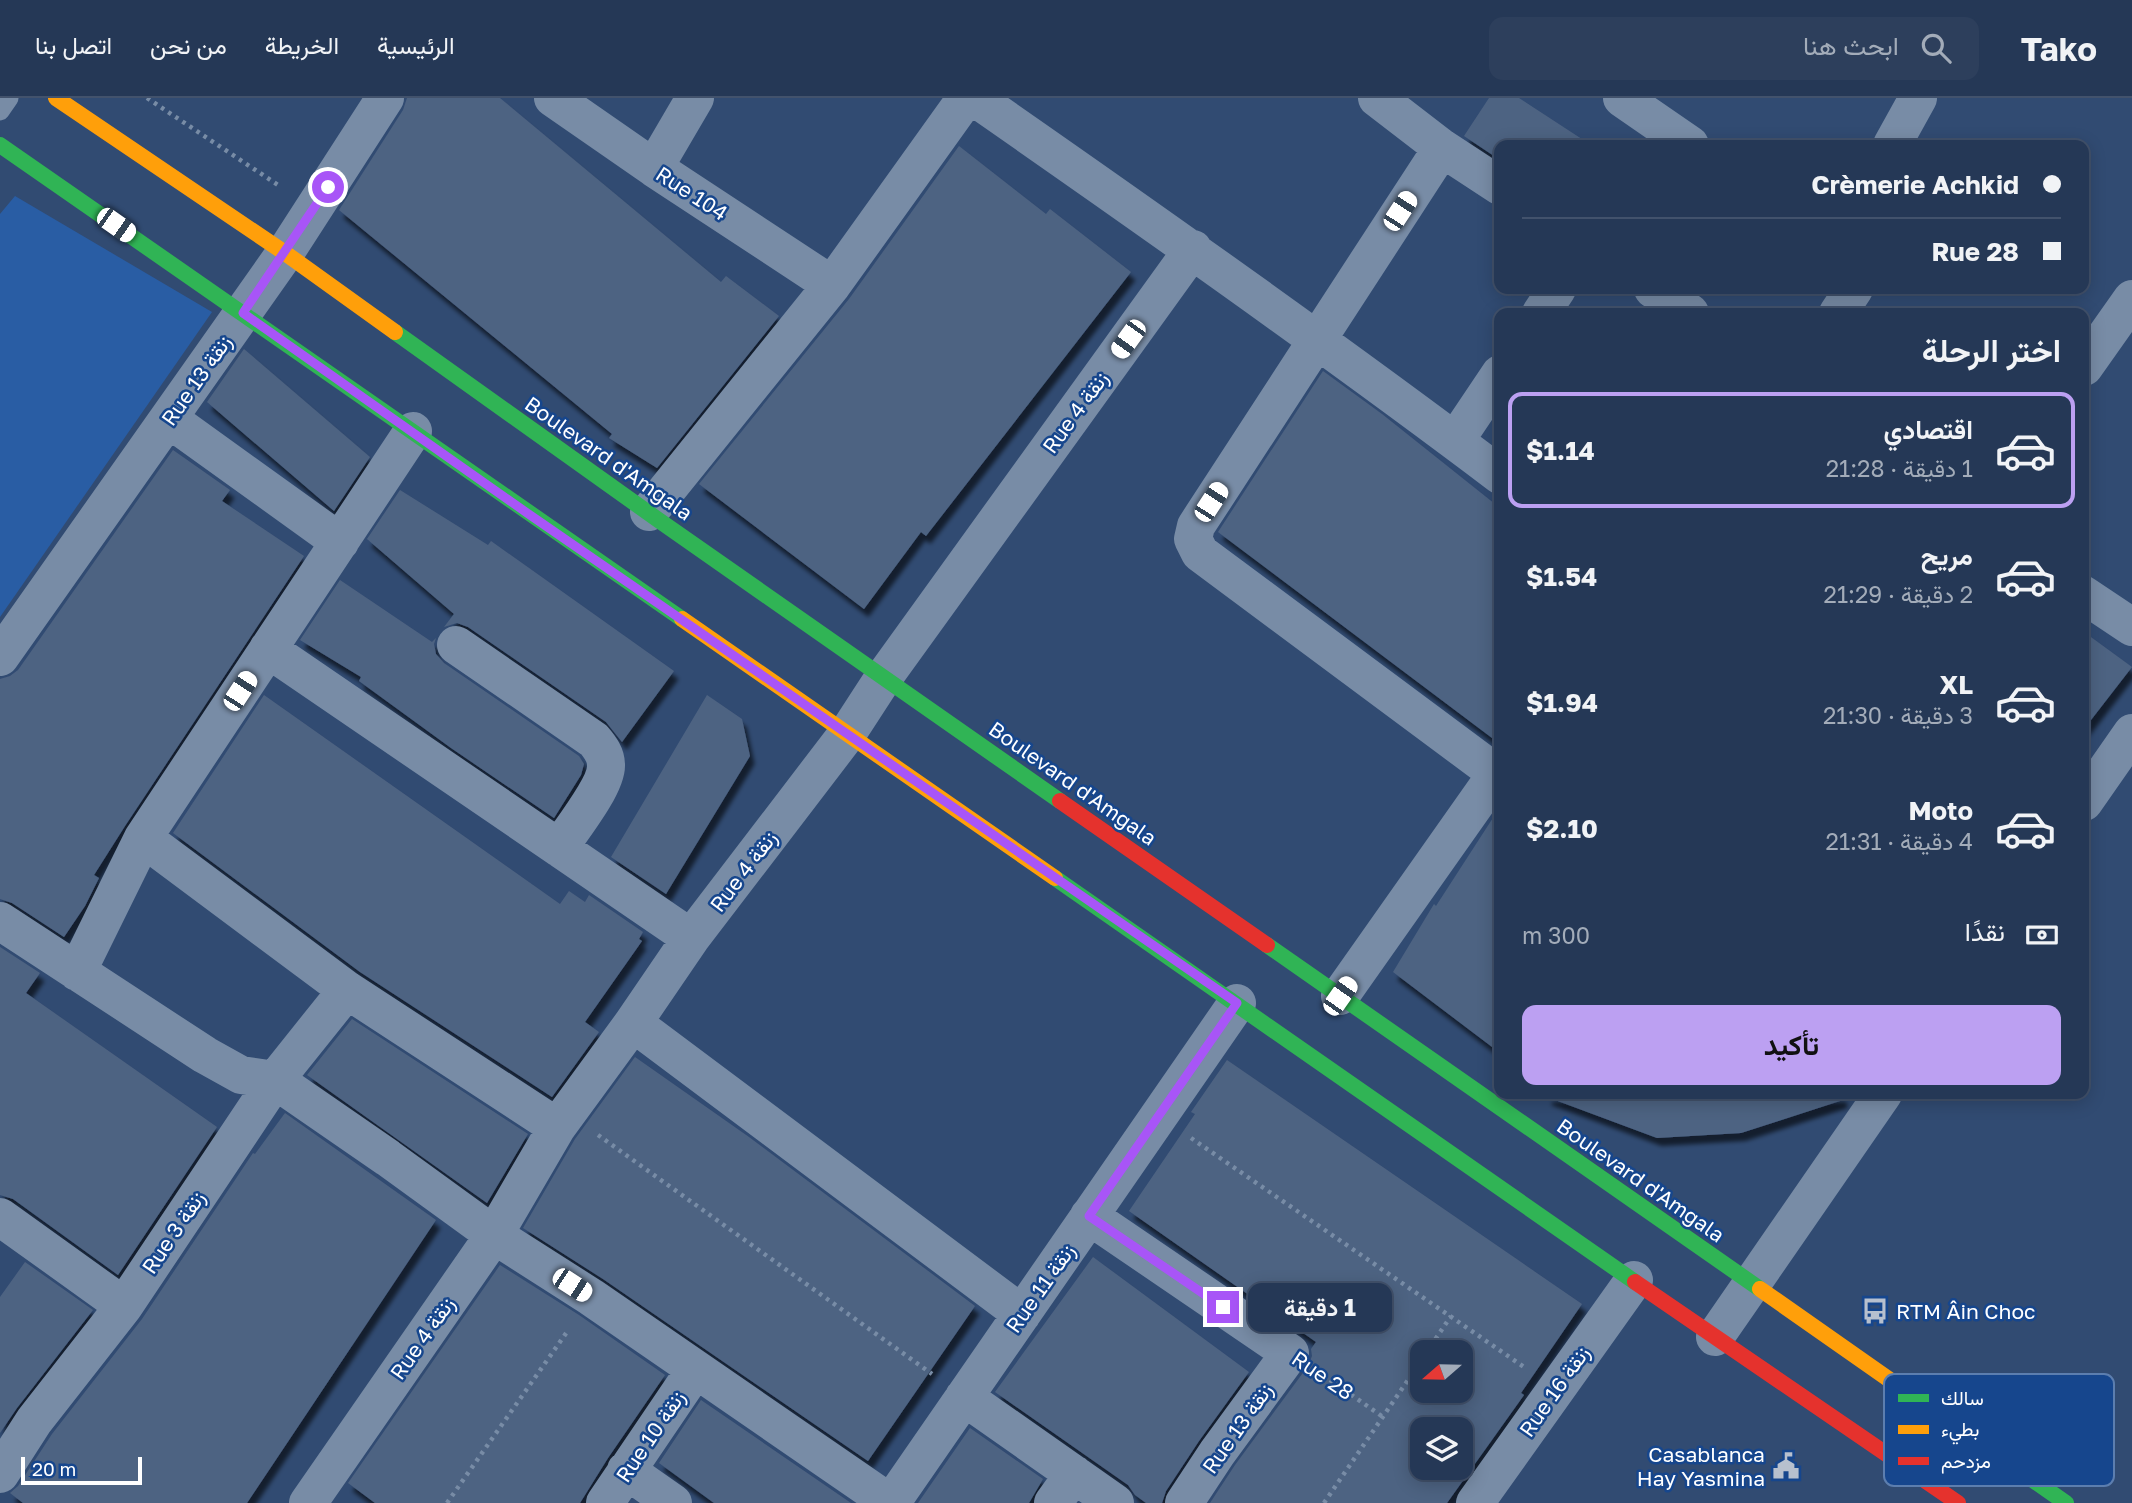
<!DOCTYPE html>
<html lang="ar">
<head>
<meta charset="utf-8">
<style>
	body { margin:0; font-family:"Golos Text",Vazirmatn,sans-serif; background:#2d3f5c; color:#f1f3f6; direction:rtl; height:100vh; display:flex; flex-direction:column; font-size:26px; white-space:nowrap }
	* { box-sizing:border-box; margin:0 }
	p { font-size:23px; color:#a3acb9 }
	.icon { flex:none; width:38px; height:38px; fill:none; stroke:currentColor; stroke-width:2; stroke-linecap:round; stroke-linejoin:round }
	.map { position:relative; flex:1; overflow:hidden; direction:ltr }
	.panel { position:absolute; left:1494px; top:210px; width:595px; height:791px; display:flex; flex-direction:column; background:#253856; border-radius:14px; box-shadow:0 4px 18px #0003,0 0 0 2px #42526c; direction:rtl }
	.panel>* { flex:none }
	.banner { position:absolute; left:1494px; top:42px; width:595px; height:154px; border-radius:14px; box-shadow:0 4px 18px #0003,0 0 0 2px #42526c; direction:rtl; display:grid; align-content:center; height:154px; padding:0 28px; background:#253856 }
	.needle { width:46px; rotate:250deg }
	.buttons { position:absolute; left:1410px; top:1242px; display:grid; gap:14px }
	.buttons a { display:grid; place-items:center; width:63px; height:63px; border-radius:14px; background:#253856; box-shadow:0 4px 18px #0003,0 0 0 2px #42526c; font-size:35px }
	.scale { position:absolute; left:21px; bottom:18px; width:121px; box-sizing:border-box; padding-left:7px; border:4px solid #fff; border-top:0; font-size:19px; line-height:24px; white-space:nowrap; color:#fff; -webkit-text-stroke:5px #16468d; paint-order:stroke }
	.end { position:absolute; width:32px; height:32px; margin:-16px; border:9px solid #a855f7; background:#fff; box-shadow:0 0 0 4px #fff }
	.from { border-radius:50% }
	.bubble { position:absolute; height:49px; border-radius:14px; background:#253856; box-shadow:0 4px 18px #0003,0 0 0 2px #42526c; font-size:23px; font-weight:700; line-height:49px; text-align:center; direction:rtl }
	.car { position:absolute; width:21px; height:42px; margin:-21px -10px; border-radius:9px; box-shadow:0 0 5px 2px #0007; background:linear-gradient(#fff 24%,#345 0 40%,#fff 0 76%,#345 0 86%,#fff 0) }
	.banner b { display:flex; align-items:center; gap:24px; height:66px; font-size:26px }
	.banner b+b { border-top:2px solid #42526c }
	.banner i { width:18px; height:18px; background:#f1f3f6 }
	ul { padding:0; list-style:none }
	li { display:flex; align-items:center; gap:21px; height:116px; margin:0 14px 10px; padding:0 14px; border:4px solid transparent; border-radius:14px }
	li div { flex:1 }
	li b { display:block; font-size:26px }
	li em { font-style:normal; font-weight:700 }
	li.on { border-color:#bca0f2 }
	li>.icon { width:63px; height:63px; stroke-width:1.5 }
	h2 { padding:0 28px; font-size:32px; line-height:84px }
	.pay { display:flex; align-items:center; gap:18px; height:77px; padding:0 28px; font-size:26px }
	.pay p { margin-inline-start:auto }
	.button { display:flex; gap:14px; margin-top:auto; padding:14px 28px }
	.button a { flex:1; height:80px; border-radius:14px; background:#bca0f2; color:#111; font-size:28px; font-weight:700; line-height:80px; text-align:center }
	header { display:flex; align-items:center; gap:42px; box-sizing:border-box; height:98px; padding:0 35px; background:#253856; border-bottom:2px solid #42526c }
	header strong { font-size:33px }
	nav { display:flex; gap:38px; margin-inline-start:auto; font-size:24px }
	.search { width:490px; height:63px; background:#2d3f5c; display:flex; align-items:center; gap:18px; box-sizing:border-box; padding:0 24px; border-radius:14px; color:#a3acb9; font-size:26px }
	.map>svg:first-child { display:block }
	.green { fill:#295da4 }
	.building { fill:#4e6382; fill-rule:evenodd; filter:url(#shadow) }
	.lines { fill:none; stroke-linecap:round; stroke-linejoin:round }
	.path { stroke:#788ca6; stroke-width:4.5; stroke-dasharray:3.5 5; stroke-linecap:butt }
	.lane { stroke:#788ca6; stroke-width:19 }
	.street { stroke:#788ca6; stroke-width:38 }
	.fast { stroke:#30b455; stroke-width:16 }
	.slow { stroke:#ff9f0a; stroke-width:16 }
	.jam { stroke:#e5322d; stroke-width:16 }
	.route { stroke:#a855f7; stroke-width:9 }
	.labels { text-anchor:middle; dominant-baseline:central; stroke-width:5; stroke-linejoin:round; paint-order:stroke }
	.street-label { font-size:21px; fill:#fff; stroke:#16468d }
	.poi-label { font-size:21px; fill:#fff; stroke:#16468d; text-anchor:start }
	.key { fill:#16468d; stroke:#5c7eaf; stroke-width:2 }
	.key-label { font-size:19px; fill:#fff }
</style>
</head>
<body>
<header>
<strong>Tako</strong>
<div class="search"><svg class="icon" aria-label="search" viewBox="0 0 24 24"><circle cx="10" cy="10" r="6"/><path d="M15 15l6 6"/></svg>ابحث هنا</div>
<nav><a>الرئيسية</a><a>الخريطة</a><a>من نحن</a><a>اتصل بنا</a></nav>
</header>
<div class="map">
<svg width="2132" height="1405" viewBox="0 0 2132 1405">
	<defs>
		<filter id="shadow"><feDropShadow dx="4.5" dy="8" stdDeviation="2" flood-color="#0009"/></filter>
	</defs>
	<rect width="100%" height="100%" fill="#314b72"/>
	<path class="green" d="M 15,98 L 212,214 L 0,519 L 0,116 Z"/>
	<path class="building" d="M 407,0 L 500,0 L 721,184 L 726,178 L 779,218 L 657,370 L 609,340 L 612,336 L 339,112 L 403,12 Z
		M 1489,0 L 1519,0 L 1591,47 L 1500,47 L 1500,62 L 1464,38 Z
		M 959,48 L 1046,116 L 1050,111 L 1131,174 L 926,438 L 921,434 L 864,511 L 699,386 L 849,201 Z
		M 244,251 L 370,359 L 334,413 L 207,304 Z
		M 1323,273 L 1382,316 L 1500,410 L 1500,646 L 1218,434 Z
		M 173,352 L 230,392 L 222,403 L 304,458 L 125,728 L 94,777 L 99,780 L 85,808 L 64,839 L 12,805 L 0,801 L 0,581 L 10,578 L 18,572 Z
		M 400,392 L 488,447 L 491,443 L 674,573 L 622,644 L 606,624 L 468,529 L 457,525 L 444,529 L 454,516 L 367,441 Z
		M 340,482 L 432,544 L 436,540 L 434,546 L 436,556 L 444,565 L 579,658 L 584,666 L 581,677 L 554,720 L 451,650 L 359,583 L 361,579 L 300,542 Z
		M 2084,534 L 2132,569 L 2084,631 Z
		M 264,597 L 560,806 L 569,793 L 585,804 L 589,797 L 643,834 L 639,841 L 642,843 L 585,924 L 599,934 L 552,999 L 360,874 L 173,735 Z
		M 707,597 L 742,621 L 750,658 L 666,796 L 611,759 Z
		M 1500,709 L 1500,955 L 1393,874 L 1434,806 L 1436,808 Z
		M 0,849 L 40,875 L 26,895 L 217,1029 L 118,1177 L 13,1101 L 0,1097 Z
		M 352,921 L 528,1036 L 487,1105 L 307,977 Z
		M 635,959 L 749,1039 L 975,1208 L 868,1363 L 603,1181 L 523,1130 L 575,1041 Z
		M 1227,962 L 1582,1206 L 1521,1295 L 1524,1297 L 1447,1405 L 1210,1405 L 1235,1367 L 1308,1268 L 1312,1258 L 1311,1251 L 1316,1244 L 1129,1113 L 1195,1016 L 1191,1014 ZM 1423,1255 L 1461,1255 L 1461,1293 L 1423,1293 ZM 1423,1332 L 1461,1332 L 1461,1370 L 1423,1370 Z
		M 1548,996 L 1842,996 L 1843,1002 L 1741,1035 L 1657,1040 L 1547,999 Z
		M 285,1015 L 436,1122 L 247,1405 L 23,1405 L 10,1395 L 18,1388 L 52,1336 L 142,1221 L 253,1055 L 255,1056 Z
		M 1093,1159 L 1249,1274 L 1199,1343 L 1166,1393 L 1162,1405 L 1146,1405 L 1135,1397 L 1128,1387 L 995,1294 Z
		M 25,1164 L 93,1212 L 17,1310 L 0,1335 L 0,1199 Z
		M 500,1167 L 579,1217 L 665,1277 L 608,1360 L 580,1405 L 375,1405 L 348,1385 Z
		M 701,1302 L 851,1405 L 714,1405 L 659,1365 Z
		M 970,1330 L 1043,1381 L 1029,1405 L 918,1405 Z"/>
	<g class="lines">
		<path class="path" d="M 147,0 L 281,89
			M 598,1037 L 932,1276
			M 1191,1040 L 1524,1269
			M 1426,1255 L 1451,1218
			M 1323,1277 L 1383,1319
			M 447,1405 L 569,1231
			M 1324,1405 L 1423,1260"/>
		<path class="lane" d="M 0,13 L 9,0"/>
		<path class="street" d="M 553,0 L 654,70 L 832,187
			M 975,0 C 1152,123 1328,247 1500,377
			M 1377,0 L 1442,50 L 1500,88
			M 1622,0 L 1690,47
			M 1892,47 L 1918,0
			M 1442,50 L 1196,428 L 1193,441 L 1200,455 L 1500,678
			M 654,70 L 695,0
			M 1653,191 L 1690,215
			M 1541,215 L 1557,191
			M 1838,215 L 1854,191
			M 2084,269 L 2132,201
			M 169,321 L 340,444
			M 1455,343 L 1500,276
			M 649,414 L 832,187 L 966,0
			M 2084,497 L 2132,529
			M 456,547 L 594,642 C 600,649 606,657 606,667 C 607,687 571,732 559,750
			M 268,551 L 691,840
			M 0,559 L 285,155 L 385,0
			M 2084,704 L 2132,635
			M 143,740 L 347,892 L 557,1029
			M 0,823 L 205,957 L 241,977 L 275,982 L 388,1060 L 494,1137 L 591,1199 L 890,1405
			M 77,874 L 143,740 L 413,333
			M 1340,898 L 1500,671
			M 633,925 L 1022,1216
			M 1089,1118 L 1290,1255 L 1217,1355 L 1184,1405
			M 0,1119 L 124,1208
			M 1715,1239 L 1883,996
			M 964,1299 L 1115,1405
			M 626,1372 L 673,1405
			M 0,1376 L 34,1323 L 124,1208 L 275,982 L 347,892
			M 308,1405 L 494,1137 L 557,1029 L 633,925 L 691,840 L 847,636 L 884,579 L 1193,151
			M 605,1405 L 695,1272
			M 891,1405 L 1237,905
			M 1053,1405 L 1074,1376
			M 1475,1405 L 1634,1182"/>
		<path class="fast" d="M 0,47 L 682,521
			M 395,234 L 657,421 L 1060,703
			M 1055,780 L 1635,1184
			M 1267,847 L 1760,1191
			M 1964,1334 L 2066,1405"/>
		<path class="slow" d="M 56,0 L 285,155 L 395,234
			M 682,521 L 1055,780
			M 1760,1191 L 1964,1334"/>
		<path class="jam" d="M 1060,703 L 1267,847
			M 1635,1184 L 1958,1405"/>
	</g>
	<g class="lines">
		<path class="route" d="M 328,89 L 243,215 L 530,417 L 1237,905 L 1089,1118 L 1223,1209"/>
	</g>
	<defs>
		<g id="bus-bare" transform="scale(2.1)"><path d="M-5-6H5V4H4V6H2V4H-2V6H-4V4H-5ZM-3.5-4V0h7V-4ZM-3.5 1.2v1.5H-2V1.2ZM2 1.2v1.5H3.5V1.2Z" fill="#b7c0ce" stroke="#16468d" stroke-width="2.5" paint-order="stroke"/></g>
		<g id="civic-bare" transform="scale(2.1)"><path d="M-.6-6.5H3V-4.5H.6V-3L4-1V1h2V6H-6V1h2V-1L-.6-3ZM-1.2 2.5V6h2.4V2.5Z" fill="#b7c0ce" stroke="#16468d" stroke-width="2.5" paint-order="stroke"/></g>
	</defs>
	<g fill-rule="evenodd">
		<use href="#bus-bare" x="1875" y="1213"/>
		<use href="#civic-bare" x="1786" y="1368"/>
	</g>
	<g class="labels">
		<g class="street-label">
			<text transform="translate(692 95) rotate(33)">Rue 104</text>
			<text transform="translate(196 282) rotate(-55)">Rue 13 زنقة</text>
			<text transform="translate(1075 314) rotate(-54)">Rue 4 زنقة</text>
			<text transform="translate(609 360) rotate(35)">Boulevard d'Amgala</text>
			<text transform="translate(1073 685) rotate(35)">Boulevard d'Amgala</text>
			<text transform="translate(743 773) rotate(-53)">Rue 4 زنقة</text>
			<text transform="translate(1641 1082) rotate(35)">Boulevard d'Amgala</text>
			<text transform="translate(173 1134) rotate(-56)">Rue 3 زنقة</text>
			<text transform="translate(1040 1190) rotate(-55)">Rue 11 زنقة</text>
			<text transform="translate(422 1240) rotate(-55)">Rue 4 زنقة</text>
			<text transform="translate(1323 1277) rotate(34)">Rue 28</text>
			<text transform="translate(1554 1293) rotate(-55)">Rue 16 زنقة</text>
			<text transform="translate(1237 1330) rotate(-55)">Rue 13 زنقة</text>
			<text transform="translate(650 1338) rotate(-56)">Rue 10 زنقة</text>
		</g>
		<g class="poi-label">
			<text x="1896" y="1213">RTM Âin Choc</text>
			<text x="1765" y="1356" text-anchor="end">Casablanca<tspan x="1765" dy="24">Hay Yasmina</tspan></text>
		</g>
	</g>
	<rect x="1884" y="1276" width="230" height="112" rx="10" class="key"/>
	<rect x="1898" y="1296" width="31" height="8" fill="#30b455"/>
	<rect x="1898" y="1327" width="31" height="9" fill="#ff9f0a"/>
	<rect x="1898" y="1359" width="31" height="8" fill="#e5322d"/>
	<g class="key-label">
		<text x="1941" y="1307">سالك</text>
		<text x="1941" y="1338">بطيء</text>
		<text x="1941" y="1370">مزدحم</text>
	</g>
</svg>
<div class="buttons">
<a><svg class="needle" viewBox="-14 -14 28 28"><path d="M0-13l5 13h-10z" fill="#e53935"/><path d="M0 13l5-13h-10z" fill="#a3acb9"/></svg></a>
<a><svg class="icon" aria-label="layers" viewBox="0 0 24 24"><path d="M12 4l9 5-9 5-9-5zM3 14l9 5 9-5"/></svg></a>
</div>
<div class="scale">20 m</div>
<i class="end from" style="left:328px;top:89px"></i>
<i class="end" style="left:1223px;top:1209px"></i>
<div class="bubble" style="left:1248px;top:1185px;width:144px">1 دقيقة</div>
<i class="car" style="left:1400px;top:113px;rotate:33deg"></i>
<i class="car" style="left:116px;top:127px;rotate:125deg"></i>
<i class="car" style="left:1128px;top:241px;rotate:216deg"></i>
<i class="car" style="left:1211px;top:404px;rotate:33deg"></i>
<i class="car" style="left:240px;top:593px;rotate:33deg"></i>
<i class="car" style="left:1340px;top:898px;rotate:35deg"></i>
<i class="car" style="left:572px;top:1187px;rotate:123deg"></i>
<div class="banner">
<b><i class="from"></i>Crèmerie Achkid</b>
<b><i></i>Rue 28</b>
</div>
<section class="panel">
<h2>اختر الرحلة</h2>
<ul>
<li class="on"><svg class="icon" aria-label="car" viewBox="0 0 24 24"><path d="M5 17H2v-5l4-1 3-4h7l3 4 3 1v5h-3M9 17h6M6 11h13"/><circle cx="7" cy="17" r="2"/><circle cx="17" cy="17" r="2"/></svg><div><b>اقتصادي</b><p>1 دقيقة · 21:28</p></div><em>$1.14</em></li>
<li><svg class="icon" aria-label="car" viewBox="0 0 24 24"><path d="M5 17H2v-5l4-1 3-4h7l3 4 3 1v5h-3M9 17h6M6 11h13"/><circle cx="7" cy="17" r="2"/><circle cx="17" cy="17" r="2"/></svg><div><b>مريح</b><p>2 دقيقة · 21:29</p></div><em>$1.54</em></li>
<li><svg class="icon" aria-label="car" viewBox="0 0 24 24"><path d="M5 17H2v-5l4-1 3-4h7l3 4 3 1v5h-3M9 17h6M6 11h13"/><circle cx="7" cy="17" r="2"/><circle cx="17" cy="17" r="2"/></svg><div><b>XL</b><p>3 دقيقة · 21:30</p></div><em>$1.94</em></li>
<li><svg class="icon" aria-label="car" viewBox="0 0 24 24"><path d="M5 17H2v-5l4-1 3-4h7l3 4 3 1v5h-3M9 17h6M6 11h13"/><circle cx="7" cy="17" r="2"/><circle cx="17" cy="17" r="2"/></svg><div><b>Moto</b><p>4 دقيقة · 21:31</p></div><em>$2.10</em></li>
</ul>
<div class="pay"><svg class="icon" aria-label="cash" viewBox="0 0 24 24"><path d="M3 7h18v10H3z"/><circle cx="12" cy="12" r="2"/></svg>نقدًا<p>300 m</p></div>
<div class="button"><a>تأكيد</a></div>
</section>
</div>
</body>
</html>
